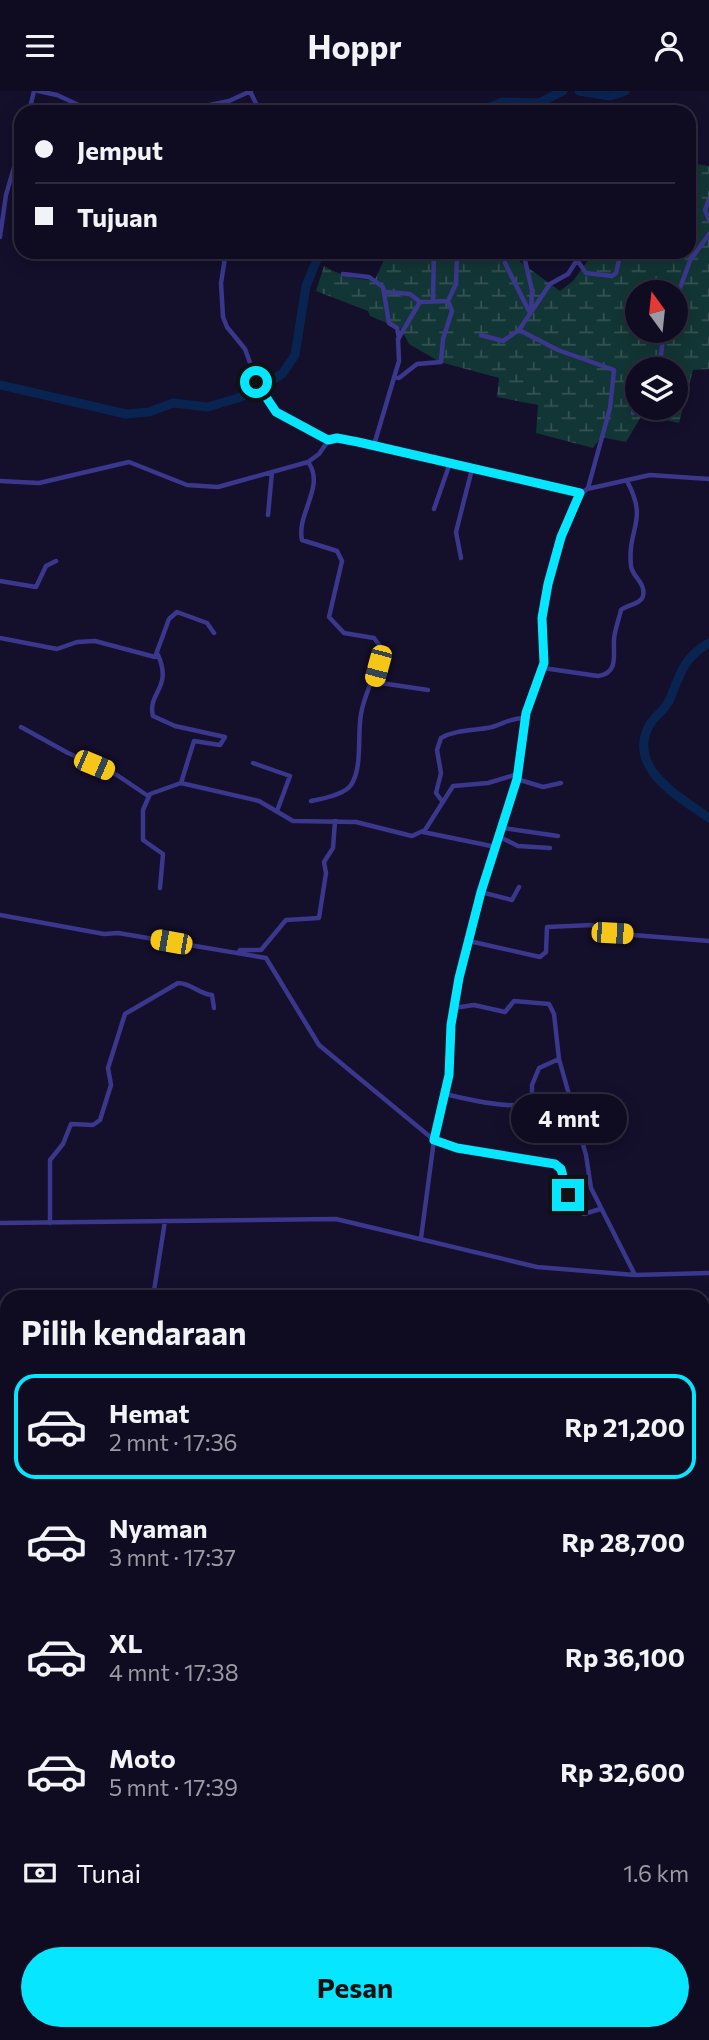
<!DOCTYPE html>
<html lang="id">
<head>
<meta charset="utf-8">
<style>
	body { margin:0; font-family:Commissioner,sans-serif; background:#181429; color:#f1f3f6; height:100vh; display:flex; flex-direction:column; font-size:26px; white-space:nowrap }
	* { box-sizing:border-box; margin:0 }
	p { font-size:23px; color:#9b9ba5 }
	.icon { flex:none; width:38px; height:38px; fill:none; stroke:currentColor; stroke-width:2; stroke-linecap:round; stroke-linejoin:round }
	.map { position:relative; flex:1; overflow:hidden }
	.sheet { position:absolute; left:0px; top:1199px; width:710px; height:751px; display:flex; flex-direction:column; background:#0f0b20; border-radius:21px 21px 0 0; box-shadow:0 4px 18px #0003,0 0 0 2px #2f2b3e }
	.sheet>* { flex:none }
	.guide { position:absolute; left:14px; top:14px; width:682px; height:154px; border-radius:21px; box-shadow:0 4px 18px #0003,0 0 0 2px #2f2b3e; display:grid; align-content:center; height:154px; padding:0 21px; background:#0f0b20 }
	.needle { width:46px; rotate:345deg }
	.fabs { position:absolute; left:625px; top:189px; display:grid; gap:14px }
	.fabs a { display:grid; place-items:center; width:63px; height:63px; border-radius:50%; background:#0f0b20; box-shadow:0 4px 18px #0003,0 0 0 2px #2f2b3e; font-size:35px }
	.end { position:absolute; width:32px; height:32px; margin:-16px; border:9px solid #06e7ff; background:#111; box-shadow:0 0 0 4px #111 }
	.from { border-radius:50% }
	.bubble { position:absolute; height:49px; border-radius:24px; background:#0f0b20; box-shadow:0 4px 18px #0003,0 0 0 2px #2f2b3e; font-size:23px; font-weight:700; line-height:49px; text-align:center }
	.car { position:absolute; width:21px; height:42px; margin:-21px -10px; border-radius:9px; box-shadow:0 0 5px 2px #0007; background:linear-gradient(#f5c518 24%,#345 0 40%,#f5c518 0 76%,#345 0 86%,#f5c518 0) }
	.guide b { display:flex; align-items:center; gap:24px; height:66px; font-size:26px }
	.guide b+b { border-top:2px solid #2f2b3e }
	.guide i { width:18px; height:18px; background:#f1f3f6 }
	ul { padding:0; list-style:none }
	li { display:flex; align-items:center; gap:21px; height:105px; margin:0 14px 10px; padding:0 7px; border:4px solid transparent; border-radius:21px }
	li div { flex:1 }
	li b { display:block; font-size:26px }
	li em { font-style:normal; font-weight:700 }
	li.current { border-color:#06e7ff }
	li>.icon { width:63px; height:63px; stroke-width:1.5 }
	h2 { padding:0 21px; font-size:32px; line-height:84px }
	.pay { display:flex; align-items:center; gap:18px; height:77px; padding:0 21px; font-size:26px }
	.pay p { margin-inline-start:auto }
	.primary-button { display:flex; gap:14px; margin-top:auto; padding:14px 21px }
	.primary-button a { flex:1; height:80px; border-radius:42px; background:#06e7ff; color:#111; font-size:28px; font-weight:700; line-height:80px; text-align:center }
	header { display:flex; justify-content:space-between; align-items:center; height:91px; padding:0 21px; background:#0f0b20; font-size:32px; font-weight:700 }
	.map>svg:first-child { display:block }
	.wetland { fill:url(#wetland-marsh); fill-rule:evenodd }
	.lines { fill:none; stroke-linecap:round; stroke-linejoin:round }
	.river { stroke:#092450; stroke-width:9 }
	.street { stroke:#3a378d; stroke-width:4.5 }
	.primary { stroke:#c361ff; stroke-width:7 }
	.route { stroke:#06e7ff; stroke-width:9 }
</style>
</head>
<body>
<header><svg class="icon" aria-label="menu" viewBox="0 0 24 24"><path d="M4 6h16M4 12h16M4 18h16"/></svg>Hoppr<svg class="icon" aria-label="person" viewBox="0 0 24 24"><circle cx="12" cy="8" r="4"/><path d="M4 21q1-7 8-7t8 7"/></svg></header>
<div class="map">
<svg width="709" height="1949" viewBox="0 0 709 1949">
	<defs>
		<pattern id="wetland-marsh" width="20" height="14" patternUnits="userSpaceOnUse" patternTransform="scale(1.75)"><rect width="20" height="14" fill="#123635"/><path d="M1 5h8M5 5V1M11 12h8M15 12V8" fill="none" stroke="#345253"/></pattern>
	</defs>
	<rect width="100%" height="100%" fill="#140f2b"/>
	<path class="wetland" d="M 690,72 L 709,75 L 709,278 L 693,279 L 679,332 L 642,324 L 626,351 L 601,346 L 593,357 L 536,342 L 538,314 L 497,306 L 499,287 L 440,271 L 409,253 L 401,238 L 370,225 L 368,220 L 316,200 L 324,175 C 337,183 360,191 375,188 L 384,169 L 405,169 L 405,161 L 517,161 L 515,167 L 560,200 L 573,190 L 594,161 L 690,161 ZM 637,201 L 676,201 L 676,240 L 637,240 ZM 637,278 L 676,278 L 676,317 L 637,317 Z"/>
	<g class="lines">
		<path class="river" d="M 579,0 L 610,5 L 625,0
			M 477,21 L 503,11 L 539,12 L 563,0
			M 0,294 L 126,323 L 149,321 L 173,312 L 208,316 L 241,306 L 263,296 L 283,282 L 295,264 L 306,195 L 320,161
			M 709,552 C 684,566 680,583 670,608 C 666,618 656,624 650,633 C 625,676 679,706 709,727"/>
		<path class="street" d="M 38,0 L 57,4 L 83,16 L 123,21
			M 250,0 L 260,21
			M 29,21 L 34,0
			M 176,21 L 229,10 L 251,0
			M 709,108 L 705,119 L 709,129
			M 0,146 L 6,104 L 21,52
			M 226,161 L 221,192 L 223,226 L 227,236 L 245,258 L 261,302 L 276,321 L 328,350
			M 523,161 L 532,199 L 531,219
			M 692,167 L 709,143
			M 577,169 L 586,182 L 612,185 L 616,182 L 621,161
			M 505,172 L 529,220
			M 343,183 L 369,186 L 383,196 L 389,232 L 397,237 L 399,247
			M 386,201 L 410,203 L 420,211
			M 433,208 L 434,161
			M 676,208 L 691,167 L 690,158
			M 519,239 L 550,193 L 568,183 L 577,169 L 576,165
			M 481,244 L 503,250 L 519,239 L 558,259 L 614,279 L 610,317 L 588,397
			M 654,278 L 661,264 L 664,240
			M 394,286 L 399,287 L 417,273 L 441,271 L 443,248 L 452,220 L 448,210
			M 633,322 L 637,306
			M 374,354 L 399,270 L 398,248 L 420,211 L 448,210 L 456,193 L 457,161
			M 308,371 C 326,395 296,423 302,449 L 337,460 L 342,470 L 329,526 L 344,542 L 374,547 L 380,555 C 379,581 365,599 361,623 C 357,644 363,676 351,694 C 345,703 322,708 311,710
			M 0,390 L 39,392 L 129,371 L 187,394 L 218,396 L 308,371 L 319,363 L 328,350 L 336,347 L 580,402
			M 434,418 L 450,372
			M 268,424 L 272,381
			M 461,467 L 456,441 L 472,378
			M 0,490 L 36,496 L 46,475 L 56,470
			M 0,547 L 57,558 L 77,551 L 95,550 L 155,566 L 169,528 L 177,521 L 207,532 L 214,542
			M 158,564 C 173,597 147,602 153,625 L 175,635 L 225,646 L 220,654 L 194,650 L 181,692
			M 543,577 L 598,585 C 619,582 613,564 614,548 C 615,538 619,528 621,519 C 627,514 641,513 643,505 C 646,491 632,486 631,475 C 627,436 649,431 627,390
			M 374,591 L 428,599
			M 21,636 L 68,662 L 117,684 L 148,705
			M 253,672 L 290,685 L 277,720
			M 517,688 L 543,696 L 561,692
			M 442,710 L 436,702 L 441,682 L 437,659 L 441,647 C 457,638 475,640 492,636 C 505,632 511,627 525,627
			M 503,737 L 558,745
			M 423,741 L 496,756
			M 500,746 L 518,755 L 550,757
			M 160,797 L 163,763 L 143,749 L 143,719 L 150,703 L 181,692 L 259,710 L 293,730 L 356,731 L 412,745 L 425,739 L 453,695 L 488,692 L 518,683
			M 481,801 L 512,809 L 519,796
			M 0,824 L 104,843 L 118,842 L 266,867 L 319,954 L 434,1049 L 457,1057 L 555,1073 L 561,1078 L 574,1119 L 584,1123 L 600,1118
			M 469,850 L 540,866 L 546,861 L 547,836 L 592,834 L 608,842 L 709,850
			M 238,862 L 240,859 L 261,859 L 286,829 L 319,827 L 326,782 L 324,771 L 333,757 L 335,730
			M 454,917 L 474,914 L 505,921 L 514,910 L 549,913 L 554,923 L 559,968 L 586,1064 L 591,1097 L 635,1184
			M 445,1003 C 462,1007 521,1022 532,1009 L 532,994 L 539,977 L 559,968
			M 0,1132 L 336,1128 L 537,1176 L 635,1184 L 709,1182
			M 50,1132 L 50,1069 L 63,1053 L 71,1033 L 93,1034 L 100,1029 L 111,994 L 108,977 L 125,923 L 178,892 C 191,892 199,903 212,904 L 214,917
			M 421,1147 L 434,1049 L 449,984 L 455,904 L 481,801 L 516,692 L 526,622 L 544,572 L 542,527 L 545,507 L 575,408 L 587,398 L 650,384 L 709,388
			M 153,1206 L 165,1130
			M 0,1399 L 7,1392
			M 0,1423 L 7,1421
			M 0,1477 L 7,1463
			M 0,1548 L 7,1546
			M 704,1551 L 709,1554
			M 704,1729 L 708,1736
			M 0,1834 L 7,1838
			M 0,1878 L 7,1881
			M 76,1942 L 76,1949
			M 169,1942 L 169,1949
			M 477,1942 L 485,1949
			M 691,1942 L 709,1944
			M 277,1949 L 279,1942
			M 458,1949 L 458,1942
			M 491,1949 L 508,1949
			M 552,1949 L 554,1942"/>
		<path class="primary" d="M 704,1653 L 709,1648
			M 372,1949 L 379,1942"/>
	</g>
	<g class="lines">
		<path class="route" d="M 256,291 L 276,321 L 328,349 L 337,347 L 358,351 L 580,402 L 561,446 L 548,493 L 542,527 L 544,572 L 526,622 L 517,688 L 481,801 L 459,887 L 451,934 L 449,984 L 434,1049 L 457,1057 L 555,1073 L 561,1078 L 568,1104"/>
	</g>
</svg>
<div class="fabs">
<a><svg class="needle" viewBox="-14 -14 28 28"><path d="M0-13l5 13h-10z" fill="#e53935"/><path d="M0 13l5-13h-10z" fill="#9b9ba5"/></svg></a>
<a><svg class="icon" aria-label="layers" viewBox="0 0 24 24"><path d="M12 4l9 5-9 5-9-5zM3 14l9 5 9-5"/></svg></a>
</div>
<i class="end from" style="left:256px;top:291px"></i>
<i class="end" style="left:568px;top:1104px"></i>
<div class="bubble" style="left:511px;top:1003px;width:116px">4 mnt</div>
<i class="car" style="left:378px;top:575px;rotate:195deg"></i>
<i class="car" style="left:94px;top:674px;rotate:113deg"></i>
<i class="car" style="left:612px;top:842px;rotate:93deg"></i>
<i class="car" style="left:171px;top:851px;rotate:280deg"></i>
<div class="guide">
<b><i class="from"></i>Jemput</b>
<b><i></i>Tujuan</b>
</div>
<section class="sheet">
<h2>Pilih kendaraan</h2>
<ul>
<li class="current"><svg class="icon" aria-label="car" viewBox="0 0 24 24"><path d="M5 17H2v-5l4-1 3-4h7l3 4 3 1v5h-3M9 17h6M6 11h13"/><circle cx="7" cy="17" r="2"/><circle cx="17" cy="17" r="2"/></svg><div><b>Hemat</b><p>2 mnt · 17:36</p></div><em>Rp 21,200</em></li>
<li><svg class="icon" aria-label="car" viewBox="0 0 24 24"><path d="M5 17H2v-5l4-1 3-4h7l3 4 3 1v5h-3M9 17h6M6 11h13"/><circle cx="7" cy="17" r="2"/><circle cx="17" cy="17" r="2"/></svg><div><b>Nyaman</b><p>3 mnt · 17:37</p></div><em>Rp 28,700</em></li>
<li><svg class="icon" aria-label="car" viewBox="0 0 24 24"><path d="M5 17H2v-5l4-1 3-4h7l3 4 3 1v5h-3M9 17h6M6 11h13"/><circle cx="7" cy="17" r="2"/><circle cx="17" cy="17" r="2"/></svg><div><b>XL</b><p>4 mnt · 17:38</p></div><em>Rp 36,100</em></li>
<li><svg class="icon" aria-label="car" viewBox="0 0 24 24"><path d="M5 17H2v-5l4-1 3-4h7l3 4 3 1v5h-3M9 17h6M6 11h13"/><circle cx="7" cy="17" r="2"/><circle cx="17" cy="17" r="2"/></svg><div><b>Moto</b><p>5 mnt · 17:39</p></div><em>Rp 32,600</em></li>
</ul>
<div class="pay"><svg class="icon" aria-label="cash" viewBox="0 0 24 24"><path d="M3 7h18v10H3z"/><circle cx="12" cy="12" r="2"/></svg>Tunai<p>1.6 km</p></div>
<div class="primary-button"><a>Pesan</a></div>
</section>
</div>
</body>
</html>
